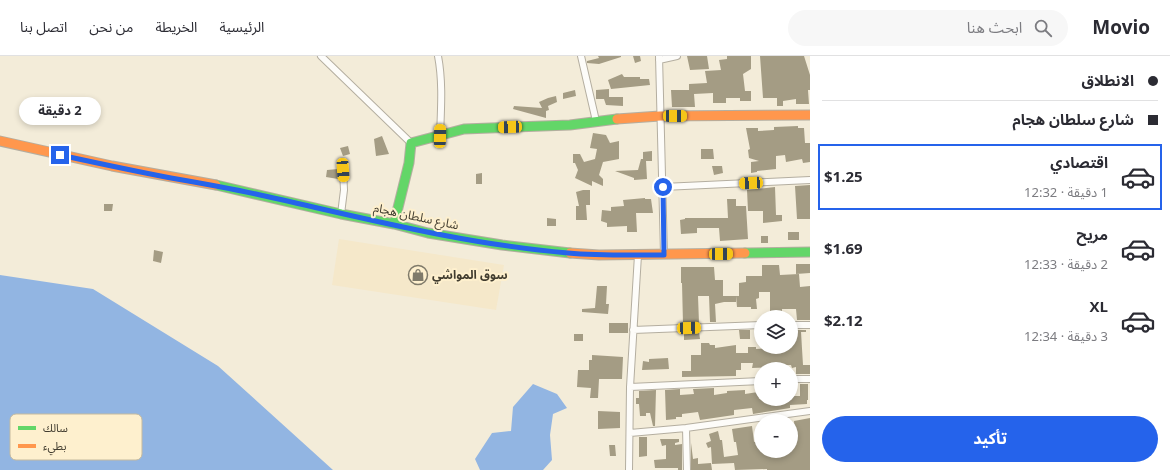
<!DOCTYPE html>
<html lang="ar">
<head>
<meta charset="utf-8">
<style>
	body { margin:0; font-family:Georgia,"Noto Sans Arabic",serif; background:#f7f7f7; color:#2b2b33; direction:rtl; height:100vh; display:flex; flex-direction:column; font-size:15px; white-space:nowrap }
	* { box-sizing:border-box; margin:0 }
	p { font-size:13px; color:#7c7c81 }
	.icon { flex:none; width:22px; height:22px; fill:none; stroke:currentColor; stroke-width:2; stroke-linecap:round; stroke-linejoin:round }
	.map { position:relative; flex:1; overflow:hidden; direction:ltr }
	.side { display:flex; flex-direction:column; background:#fff; width:360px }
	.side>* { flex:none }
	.banner { display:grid; align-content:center; height:88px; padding:0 12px; background:#fff }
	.fabs { position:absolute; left:754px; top:254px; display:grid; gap:8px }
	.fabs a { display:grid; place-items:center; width:44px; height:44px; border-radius:50%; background:#fff; box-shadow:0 2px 6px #0003; font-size:20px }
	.end { position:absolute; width:18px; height:18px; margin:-9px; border:5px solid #2563eb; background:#fff; box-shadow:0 0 0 2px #fff }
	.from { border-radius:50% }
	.bubble { position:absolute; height:28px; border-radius:14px; background:#fff; box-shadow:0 2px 6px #0003; font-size:13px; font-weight:700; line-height:28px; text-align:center; direction:rtl }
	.car { position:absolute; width:12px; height:24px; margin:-12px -6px; border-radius:5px; box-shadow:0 0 3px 1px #0007; background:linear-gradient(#f5c518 24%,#345 0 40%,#f5c518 0 76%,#345 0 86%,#f5c518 0) }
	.banner b { display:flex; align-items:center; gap:14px; height:38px; font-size:15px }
	.banner b+b { border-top:1px solid #e1e1e2 }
	.banner i { width:10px; height:10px; background:#2b2b33 }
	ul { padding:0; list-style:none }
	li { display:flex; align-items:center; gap:12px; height:66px; margin:0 8px 6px; padding:0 4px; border:2px solid transparent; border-radius:0px }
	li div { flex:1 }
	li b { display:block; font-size:15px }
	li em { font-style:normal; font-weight:700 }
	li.on { border-color:#2563eb }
	li>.icon { width:36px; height:36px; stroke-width:1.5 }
	.button { display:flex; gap:8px; margin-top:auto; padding:8px 12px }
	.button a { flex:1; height:46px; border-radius:24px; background:#2563eb; color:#fff; font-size:16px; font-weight:700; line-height:46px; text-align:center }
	header { display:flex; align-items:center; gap:24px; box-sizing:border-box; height:56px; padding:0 20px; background:#fff; border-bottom:1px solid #e1e1e2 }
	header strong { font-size:19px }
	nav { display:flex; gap:22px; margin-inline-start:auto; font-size:14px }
	.search { width:280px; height:36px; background:#f7f7f7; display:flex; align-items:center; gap:10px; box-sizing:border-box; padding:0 14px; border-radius:22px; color:#7c7c81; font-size:15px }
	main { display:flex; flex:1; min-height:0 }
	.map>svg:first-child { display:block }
	.built { fill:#f5e8ca }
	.water { fill:#92b5e2 }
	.building { fill:#a49c84 }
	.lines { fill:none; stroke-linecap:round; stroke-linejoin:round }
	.street-casing { stroke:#b4aea0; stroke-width:8 }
	.fast-casing { stroke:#b4aea0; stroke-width:11 }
	.slow-casing { stroke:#b4aea0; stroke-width:11 }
	.street { stroke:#fdfcf9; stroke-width:6 }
	.fast { stroke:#63d668; stroke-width:9 }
	.slow { stroke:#ff974d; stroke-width:9 }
	.route { stroke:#2563eb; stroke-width:5 }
	.labels { text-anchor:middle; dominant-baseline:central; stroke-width:4; stroke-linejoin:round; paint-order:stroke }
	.street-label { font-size:12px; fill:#413c2f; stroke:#fef0ce }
	.poi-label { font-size:12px; font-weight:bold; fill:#413c2f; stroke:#fef0ce; text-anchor:start }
	.key { fill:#fef0ce; stroke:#c5ba9e; stroke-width:1 }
	.key-label { font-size:11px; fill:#413c2f }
</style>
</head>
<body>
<header>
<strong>Movio</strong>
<div class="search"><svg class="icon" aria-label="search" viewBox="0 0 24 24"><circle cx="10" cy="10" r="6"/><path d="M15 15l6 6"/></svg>ابحث هنا</div>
<nav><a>الرئيسية</a><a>الخريطة</a><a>من نحن</a><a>اتصل بنا</a></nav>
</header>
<main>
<section class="side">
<div class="banner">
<b><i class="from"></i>الانطلاق</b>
<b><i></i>شارع سلطان هجام</b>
</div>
<ul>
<li class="on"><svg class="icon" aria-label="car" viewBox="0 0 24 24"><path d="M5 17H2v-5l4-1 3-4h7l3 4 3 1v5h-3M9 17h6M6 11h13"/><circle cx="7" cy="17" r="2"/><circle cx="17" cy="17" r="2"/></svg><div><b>اقتصادي</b><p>1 دقيقة · 12:32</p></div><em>$1.25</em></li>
<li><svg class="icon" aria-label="car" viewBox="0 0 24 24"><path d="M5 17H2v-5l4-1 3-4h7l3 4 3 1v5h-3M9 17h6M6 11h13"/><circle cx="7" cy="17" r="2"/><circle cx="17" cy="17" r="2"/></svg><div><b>مريح</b><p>2 دقيقة · 12:33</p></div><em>$1.69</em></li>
<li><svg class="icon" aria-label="car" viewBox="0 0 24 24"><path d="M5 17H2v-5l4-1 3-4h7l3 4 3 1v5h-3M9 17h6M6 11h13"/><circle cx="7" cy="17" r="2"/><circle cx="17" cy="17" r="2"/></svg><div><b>XL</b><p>3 دقيقة · 12:34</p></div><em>$2.12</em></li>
</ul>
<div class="button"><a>تأكيد</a></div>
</section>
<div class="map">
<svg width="810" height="414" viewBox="0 0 810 414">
	<rect width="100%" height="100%" fill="#f3ecd9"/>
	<path class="built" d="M 339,183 L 504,209 L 496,254 L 332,229 Z"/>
	<path class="water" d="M 0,219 L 93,233 L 218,310 L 333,414 L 0,414 Z
		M 533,328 L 557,338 L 567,352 L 553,358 L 550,379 L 552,404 L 543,414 L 480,414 L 475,403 L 492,377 L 511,375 L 513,351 Z"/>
	<path class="building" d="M 598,0 L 621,0 L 621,1 L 599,8 L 587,7 L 587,5 L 599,2 Z
		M 633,0 L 640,0 L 641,5 L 635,7 Z
		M 687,0 L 707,0 L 709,13 L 690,14 Z
		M 727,0 L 751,0 L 751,13 L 743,18 L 745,35 L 751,35 L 751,45 L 740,45 L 740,42 L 726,42 L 726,47 L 713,47 L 713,37 L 694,38 L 695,51 L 672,51 L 671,34 L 689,34 L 689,28 L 707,27 L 705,15 L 721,14 L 719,4 L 727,3 Z
		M 760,0 L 804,0 L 810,19 L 810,34 L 808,34 L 809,48 L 796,48 L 796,43 L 783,45 L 783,50 L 777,50 L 777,42 L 763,42 Z
		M 622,18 L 624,21 L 640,21 L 640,23 L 649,23 L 650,29 L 611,33 L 608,24 Z
		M 609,33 L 609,41 L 623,41 L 623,50 L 606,49 L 604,43 L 596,43 L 596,34 Z
		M 575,34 L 576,40 L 563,43 L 563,37 Z
		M 556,40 L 557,46 L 548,50 L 549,54 L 546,55 L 546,62 L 513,53 L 514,50 L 542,52 L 539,46 L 548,42 Z
		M 798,70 L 798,72 L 804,72 L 805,87 L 810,87 L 810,106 L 803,107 L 802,103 L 786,106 L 785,99 L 776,100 L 776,113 L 757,115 L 757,116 L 751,117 L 751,106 L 759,105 L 749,102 L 748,94 L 750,93 L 746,72 L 758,72 L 758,75 L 774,74 L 774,71 Z
		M 593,77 L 606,79 L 610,87 L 619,85 L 619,103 L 603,106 L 599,119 L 603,123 L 603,130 L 592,125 L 592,130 L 575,122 L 578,114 L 575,107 L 573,107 L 573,98 L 580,98 L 584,106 L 595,103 L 597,93 L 590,92 Z
		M 382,80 L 389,98 L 376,100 L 374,83 Z
		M 348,90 L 350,98 L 343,100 L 340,92 Z
		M 701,93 L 713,93 L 714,103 L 701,103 Z
		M 652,95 L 652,105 L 646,105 L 647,123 L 634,124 L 634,122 L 615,115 L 638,114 L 641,103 L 643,103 L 643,96 Z
		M 712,110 L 722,110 L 723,117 L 714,119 Z
		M 338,113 L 338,123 L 326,121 L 327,114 Z
		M 482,117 L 482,128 L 476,128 L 476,118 Z
		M 810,129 L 810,163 L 797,163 L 795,130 Z
		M 775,131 L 776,159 L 782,159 L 782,165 L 763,167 L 763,155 L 748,155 L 747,134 Z
		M 583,134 L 590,134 L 590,149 L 586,149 L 587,164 L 576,164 L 576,150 L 579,150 L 576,136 Z
		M 645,142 L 645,143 L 651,143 L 653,157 L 636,157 L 637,176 L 627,176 L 627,170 L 607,171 L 607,167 L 601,165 L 602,154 L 611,155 L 611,151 L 624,150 L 623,144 Z
		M 727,143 L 736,143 L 736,150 L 746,150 L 748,183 L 720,185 L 719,172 L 697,172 L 697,177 L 681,178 L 680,164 L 685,163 L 685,162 L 728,162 Z
		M 104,148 L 113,148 L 112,155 L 104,155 Z
		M 547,162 L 556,163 L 556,170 L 547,170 Z
		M 788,176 L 799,176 L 799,184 L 788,184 Z
		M 761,180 L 768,180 L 768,187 L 761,187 Z
		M 154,194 L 163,196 L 161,207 L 153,205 Z
		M 796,208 L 810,208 L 810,217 L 796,218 Z
		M 762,209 L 779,209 L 780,219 L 799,218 L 800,231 L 810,230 L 810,264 L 797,264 L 796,253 L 782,253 L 782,261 L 770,261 L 770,236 L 759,236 L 759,242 L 756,243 L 757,253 L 751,253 L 751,251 L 737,251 L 736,240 L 739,240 L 739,227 L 746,226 L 746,220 L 762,220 Z
		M 681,211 L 714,211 L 715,224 L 723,224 L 723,240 L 736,240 L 736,246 L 724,246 L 715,248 L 716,266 L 710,266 L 709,240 L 698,240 L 699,267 L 683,268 L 682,227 L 681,227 Z
		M 597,230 L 607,230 L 606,248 L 609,248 L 608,258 L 582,256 L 582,253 L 595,252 Z
		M 609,267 L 628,267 L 628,277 L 609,277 Z
		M 739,274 L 750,274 L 750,283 L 740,283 Z
		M 791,274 L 806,274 L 806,276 L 801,276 L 803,309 L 810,309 L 810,318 L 796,318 L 796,311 L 792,312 L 791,309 L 779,309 L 779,311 L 752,312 L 753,307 L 741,307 L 741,314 L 736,314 L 736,320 L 682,321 L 682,315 L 691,315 L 691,299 L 701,299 L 701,287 L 709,287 L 710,289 L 715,289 L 715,292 L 736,289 L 736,297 L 748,297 L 748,291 L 756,291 L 756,293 L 791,291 Z
		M 699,276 L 700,283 L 684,284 L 684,277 Z
		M 574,278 L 583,278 L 583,285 L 574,285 Z
		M 592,299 L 623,301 L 622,323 L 599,323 L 598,342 L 590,342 L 591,332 L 577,331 L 578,314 L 589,314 L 589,304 L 592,304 Z
		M 668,302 L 669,313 L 642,314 L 643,305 L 649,306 L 649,303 Z
		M 800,328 L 808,328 L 808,344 L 807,344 L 807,348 L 790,349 L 790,352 L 753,358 L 752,352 L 734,354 L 734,359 L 700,364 L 698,356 L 682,358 L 682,361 L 676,361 L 676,363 L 666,364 L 665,334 L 680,333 L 680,339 L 694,338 L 693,333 L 714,332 L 714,339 L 727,337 L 727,335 L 745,334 L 745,338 L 758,336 L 759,343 L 773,343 L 773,346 L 792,343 L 792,340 L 800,340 Z
		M 656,334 L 655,370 L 653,370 L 650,357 L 646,357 L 646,360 L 640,360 L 639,348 L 636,348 L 636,342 L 639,342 L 639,335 Z
		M 598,355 L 620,356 L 620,372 L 598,373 Z
		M 810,362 L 810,414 L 767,414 L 767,413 L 735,414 L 734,407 L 712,408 L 711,391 L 708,392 L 706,387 L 711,385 L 709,378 L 718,375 L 720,384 L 722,384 L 724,401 L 738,399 L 736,386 L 734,386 L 732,373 L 752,370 L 754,386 L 761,385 L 761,395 L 791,395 L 791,387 L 794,387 L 794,379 L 795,379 L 794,365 Z
		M 639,381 L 647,381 L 647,400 L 639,401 Z
		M 660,383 L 679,383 L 679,386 L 675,387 L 675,389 L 682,388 L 682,414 L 678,414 L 678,412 L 655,412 L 654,404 L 666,403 L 666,389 L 662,390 Z
		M 691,387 L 693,403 L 698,402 L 698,408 L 711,407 L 712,414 L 691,414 Z
		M 609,389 L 615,389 L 616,400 L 610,400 Z"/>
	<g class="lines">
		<g class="street-casing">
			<path id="street" d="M 321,0 L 411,87
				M 438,0 C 443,26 441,53 440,80
				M 581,0 L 596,65
				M 659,0 L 664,199
				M 659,4 L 677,0
				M 663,131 L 810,124
				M 341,158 L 344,134 L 343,114
				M 791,269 L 810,269
				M 633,274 L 761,269
				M 791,323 L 810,323
				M 630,331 L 761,325
				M 686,372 L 687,414
				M 630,377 L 686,372 L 810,355
				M 629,414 L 630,331 L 638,199"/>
		</g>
		<g class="fast-casing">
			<path id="fast" d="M 216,129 L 341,158 L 394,168 L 428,177 L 502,189 L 570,197
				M 394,168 L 409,107 L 411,87 L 464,73 L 570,69 L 617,63
				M 745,197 L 810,196"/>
		</g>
		<g class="slow-casing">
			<path id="slow" d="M 617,63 L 660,60 L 810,59
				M 0,85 L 112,110 L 216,129
				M 570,197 L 599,199 L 745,197"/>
		</g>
		<use href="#street" class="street"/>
		<use href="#fast" class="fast"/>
		<use href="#slow" class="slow"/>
	</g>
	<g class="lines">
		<path class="route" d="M 60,99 C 97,107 134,115 171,122 C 200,127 228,132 256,138 C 360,161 462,188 568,197 C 600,200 632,199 664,199 L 663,131"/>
	</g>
	<defs>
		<g id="shop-ring" transform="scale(1)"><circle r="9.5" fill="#fef0ce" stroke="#7f7a6a" stroke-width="1.5"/><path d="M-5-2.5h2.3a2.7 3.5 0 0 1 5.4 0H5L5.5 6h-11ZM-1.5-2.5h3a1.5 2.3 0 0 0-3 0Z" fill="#7f7a6a"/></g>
	</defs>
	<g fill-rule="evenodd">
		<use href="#shop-ring" x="418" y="219"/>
	</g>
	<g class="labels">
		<g class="street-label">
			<text transform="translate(416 161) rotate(12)">شارع سلطان هجام</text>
		</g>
		<g class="poi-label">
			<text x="432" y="219">سوق المواشي</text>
		</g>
	</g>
	<rect x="10" y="358" width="132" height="46" rx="6" class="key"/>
	<rect x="18" y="370" width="18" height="4" fill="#63d668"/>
	<rect x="18" y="388" width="18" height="4" fill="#ff974d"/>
	<g class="key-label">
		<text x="43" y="376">سالك</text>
		<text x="43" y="394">بطيء</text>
	</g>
</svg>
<div class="fabs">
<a><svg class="icon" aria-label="layers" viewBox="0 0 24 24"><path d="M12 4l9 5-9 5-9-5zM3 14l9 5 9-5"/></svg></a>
<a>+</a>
<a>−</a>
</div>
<i class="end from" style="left:663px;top:131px"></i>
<i class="end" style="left:60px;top:99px"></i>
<div class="bubble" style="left:19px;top:41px;width:82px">2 دقيقة</div>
<i class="car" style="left:675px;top:60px;rotate:90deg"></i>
<i class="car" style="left:510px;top:71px;rotate:268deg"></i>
<i class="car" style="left:440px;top:80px;rotate:1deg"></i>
<i class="car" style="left:343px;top:114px;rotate:176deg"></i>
<i class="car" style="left:751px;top:127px;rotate:267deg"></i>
<i class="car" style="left:721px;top:198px;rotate:89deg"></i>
<i class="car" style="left:689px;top:272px;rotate:88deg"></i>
</div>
</main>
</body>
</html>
